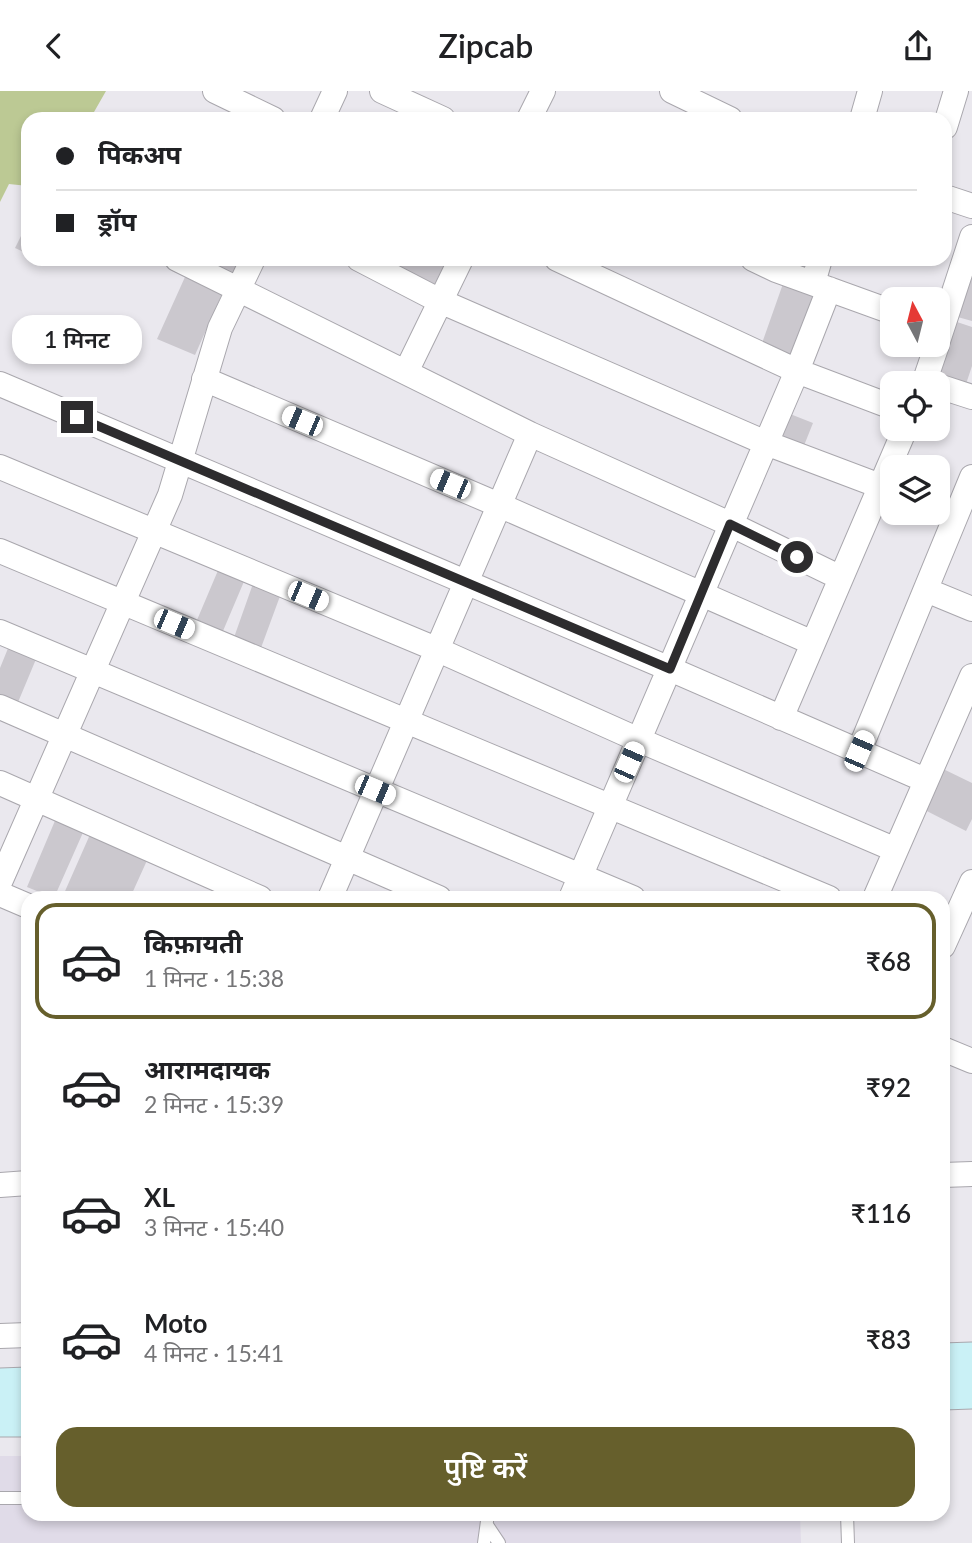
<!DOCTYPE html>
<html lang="hi">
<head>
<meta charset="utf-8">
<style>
	body { margin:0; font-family:Lato,"Noto Sans Devanagari",sans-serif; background:#f6f6f6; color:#202124; height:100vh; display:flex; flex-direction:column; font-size:26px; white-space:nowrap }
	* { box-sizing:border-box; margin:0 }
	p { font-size:23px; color:#757577 }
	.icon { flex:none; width:38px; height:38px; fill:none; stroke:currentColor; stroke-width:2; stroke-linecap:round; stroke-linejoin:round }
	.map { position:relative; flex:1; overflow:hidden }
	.details { position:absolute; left:21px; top:800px; width:929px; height:630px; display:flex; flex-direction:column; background:#fff; border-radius:21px; box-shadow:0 4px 10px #0003 }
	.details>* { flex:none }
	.banner { position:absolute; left:21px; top:21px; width:931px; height:154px; border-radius:21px; box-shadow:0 4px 10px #0003; display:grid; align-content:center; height:154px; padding:0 35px; background:#fff }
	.needle { width:46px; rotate:353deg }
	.fabs { position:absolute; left:880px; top:196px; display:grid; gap:14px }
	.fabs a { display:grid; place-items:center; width:70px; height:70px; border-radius:14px; background:#fff; box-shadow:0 4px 10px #0003; font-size:35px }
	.end { position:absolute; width:32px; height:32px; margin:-16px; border:9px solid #2d2c2e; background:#fff; box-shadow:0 0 0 4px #fff }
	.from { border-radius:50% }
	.bubble { position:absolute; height:49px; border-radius:21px; background:#fff; box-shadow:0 4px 10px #0003; font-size:23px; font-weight:600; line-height:49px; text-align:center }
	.car { position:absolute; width:21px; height:42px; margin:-21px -10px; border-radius:9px; box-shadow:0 0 5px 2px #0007; background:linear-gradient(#fff 24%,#345 0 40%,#fff 0 76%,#345 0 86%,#fff 0) }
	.banner b { display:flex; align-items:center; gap:24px; height:66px; font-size:26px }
	.banner b+b { border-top:2px solid #e0e0e0 }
	.banner i { width:18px; height:18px; background:#202124 }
	ul { padding:12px 0 0; list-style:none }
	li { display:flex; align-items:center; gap:21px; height:116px; margin:0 14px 10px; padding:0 21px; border:4px solid transparent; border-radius:21px }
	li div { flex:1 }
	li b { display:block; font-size:26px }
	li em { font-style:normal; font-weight:600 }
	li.selected { border-color:#665f2c }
	li>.icon { width:63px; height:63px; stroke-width:1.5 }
	.action { display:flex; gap:14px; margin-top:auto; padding:14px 35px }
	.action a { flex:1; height:80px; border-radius:21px; background:#665f2c; color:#fff; font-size:28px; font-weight:600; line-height:80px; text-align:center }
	header { display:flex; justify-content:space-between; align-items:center; height:91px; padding:0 35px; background:#fff; font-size:32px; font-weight:600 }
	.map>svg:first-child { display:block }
	.built { fill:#e0dbe8 }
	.green { fill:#bcc994 }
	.building { fill:#cbc8ce }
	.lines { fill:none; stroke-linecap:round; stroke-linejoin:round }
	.lane-casing { stroke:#a9a7ad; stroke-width:14 }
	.street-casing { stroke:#a9a7ad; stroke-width:26 }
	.secondary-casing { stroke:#a9a7ad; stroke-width:37 }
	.lane { stroke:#fff; stroke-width:12 }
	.street { stroke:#fff; stroke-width:24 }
	.secondary { stroke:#caf1f6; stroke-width:35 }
	.route { stroke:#2d2c2e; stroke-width:9 }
</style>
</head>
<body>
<header><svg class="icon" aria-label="back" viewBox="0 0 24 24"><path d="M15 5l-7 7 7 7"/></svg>Zipcab<svg class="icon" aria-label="share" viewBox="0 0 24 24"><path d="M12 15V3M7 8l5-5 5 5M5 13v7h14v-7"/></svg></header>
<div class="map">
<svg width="972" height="1452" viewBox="0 0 972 1452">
	<rect width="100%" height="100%" fill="#eae8ee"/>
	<path class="built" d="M 0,1365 L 28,1365 L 28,1423 L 800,1423 L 801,1452 L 0,1452 Z"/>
	<path class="green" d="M 0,0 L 106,0 L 90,28 L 28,28 L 28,95 L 9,93 L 0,111 Z"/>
	<path class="building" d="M 28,131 L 28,163 L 15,157 Z
		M 972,166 L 972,230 L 954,225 Z
		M 199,168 L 243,168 L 234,186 Z
		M 386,168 L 449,168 L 435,194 Z
		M 185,186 L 222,203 L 195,264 L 157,248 Z
		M 785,187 L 820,198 L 794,271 L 760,258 Z
		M 951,229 L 972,236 L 972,275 L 966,293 L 933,281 Z
		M 785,321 L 813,332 L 801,362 L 773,351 Z
		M 222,470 L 248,481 L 223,540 L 197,529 Z
		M 255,487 L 283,497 L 258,565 L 231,555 Z
		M 11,550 L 39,561 L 16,616 L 0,609 L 0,577 Z
		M 935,674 L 972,692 L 972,728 L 966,740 L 915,714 Z
		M 57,725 L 85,737 L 54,807 L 27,796 Z
		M 92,739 L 149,765 L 130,807 L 62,807 Z"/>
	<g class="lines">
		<g class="lane-casing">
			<path id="lane" d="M 0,1407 L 28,1407
				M 847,1423 L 848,1452
				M 487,1434 L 499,1452
				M 484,1452 L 488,1423"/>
		</g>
		<g class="street-casing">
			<path id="street" d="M 215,0 L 273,28
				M 382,0 L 443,28
				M 672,0 L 730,28
				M 322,28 L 335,0
				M 529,28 L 543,0
				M 862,28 L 870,0
				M 945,36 L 956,0
				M 945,106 L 972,115
				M 177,168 L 530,343 L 730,433 L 841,487
				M 359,168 L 440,210 L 766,352 L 880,395
				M 557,168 L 797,280 L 892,316
				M 753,168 L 776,179 L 892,221
				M 813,192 L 820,168
				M 938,250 L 972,146
				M 406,281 L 461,168
				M 204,288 L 499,414 L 813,552
				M 924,292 L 937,254
				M 0,293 L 670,578 L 925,689
				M 938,295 L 972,306
				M 0,376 L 436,558 L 639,649 L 896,759
				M 0,460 L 829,807
				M 926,499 L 972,518
				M 0,541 L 633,807
				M 0,616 L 439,807
				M 781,627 L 905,338
				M 859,660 L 972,386
				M 0,692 L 260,807
				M 0,791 L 170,404 L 220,237 L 253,168
				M 0,803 L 28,815
				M 330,807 L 530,343
				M 571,807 L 797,280 L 829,198
				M 875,807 L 972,585
				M 943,855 L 972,791
				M 943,958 L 972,970
				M 943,1084 L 972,1083
				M 0,1094 L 28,1092
				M 0,1245 L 28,1244"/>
		</g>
		<g class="secondary-casing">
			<path id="secondary" d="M 943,1270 L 972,1269
				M 0,1295 L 28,1294
				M 943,1301 L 972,1300
				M 0,1328 L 28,1328"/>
		</g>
		<use href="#lane" class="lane"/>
		<use href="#street" class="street"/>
		<use href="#secondary" class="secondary"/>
	</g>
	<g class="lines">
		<path class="route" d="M 77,326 L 670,578 L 730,433 L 797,466"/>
	</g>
</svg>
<div class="fabs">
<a><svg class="needle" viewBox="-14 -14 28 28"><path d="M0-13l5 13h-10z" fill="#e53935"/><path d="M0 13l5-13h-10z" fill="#757577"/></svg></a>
<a><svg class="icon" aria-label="locate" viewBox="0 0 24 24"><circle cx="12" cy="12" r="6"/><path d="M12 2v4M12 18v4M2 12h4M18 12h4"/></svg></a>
<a><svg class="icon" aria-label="layers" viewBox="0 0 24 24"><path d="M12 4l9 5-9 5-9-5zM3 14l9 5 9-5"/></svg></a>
</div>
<i class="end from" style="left:797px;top:466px"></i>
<i class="end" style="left:77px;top:326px"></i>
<div class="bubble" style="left:12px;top:224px;width:130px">1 मिनट</div>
<i class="car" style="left:302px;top:330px;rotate:293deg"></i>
<i class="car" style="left:450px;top:393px;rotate:293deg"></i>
<i class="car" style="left:308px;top:505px;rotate:113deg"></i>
<i class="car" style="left:174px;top:533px;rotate:113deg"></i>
<i class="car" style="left:859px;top:660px;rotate:23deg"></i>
<i class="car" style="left:629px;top:671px;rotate:24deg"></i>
<i class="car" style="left:375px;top:699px;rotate:113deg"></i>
<div class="banner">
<b><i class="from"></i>पिकअप</b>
<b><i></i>ड्रॉप</b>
</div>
<section class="details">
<ul>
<li class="selected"><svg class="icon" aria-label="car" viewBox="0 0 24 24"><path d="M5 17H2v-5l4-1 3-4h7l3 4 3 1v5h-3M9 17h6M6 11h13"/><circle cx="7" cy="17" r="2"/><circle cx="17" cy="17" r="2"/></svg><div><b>किफ़ायती</b><p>1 मिनट · 15:38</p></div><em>₹68</em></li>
<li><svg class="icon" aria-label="car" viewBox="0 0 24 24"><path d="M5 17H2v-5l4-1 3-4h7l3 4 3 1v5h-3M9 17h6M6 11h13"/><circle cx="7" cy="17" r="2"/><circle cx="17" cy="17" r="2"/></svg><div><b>आरामदायक</b><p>2 मिनट · 15:39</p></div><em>₹92</em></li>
<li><svg class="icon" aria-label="car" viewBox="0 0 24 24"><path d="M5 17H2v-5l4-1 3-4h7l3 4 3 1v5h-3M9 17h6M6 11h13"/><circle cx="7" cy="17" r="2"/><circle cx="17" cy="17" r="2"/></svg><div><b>XL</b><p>3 मिनट · 15:40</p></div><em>₹116</em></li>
<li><svg class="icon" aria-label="car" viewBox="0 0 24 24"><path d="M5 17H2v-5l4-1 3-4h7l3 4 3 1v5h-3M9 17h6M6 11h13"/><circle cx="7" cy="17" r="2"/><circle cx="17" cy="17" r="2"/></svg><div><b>Moto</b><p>4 मिनट · 15:41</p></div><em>₹83</em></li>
</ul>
<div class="action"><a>पुष्टि करें</a></div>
</section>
</div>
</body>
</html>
